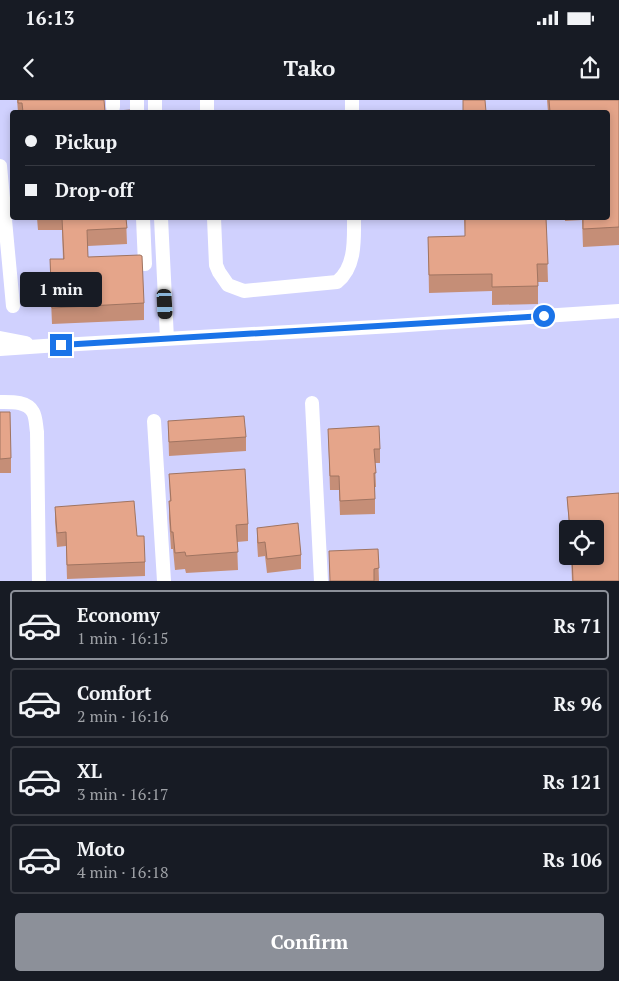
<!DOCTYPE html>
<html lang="en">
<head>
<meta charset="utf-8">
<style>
	body { margin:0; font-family:"PT Serif",serif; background:#20242c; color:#f1f3f6; height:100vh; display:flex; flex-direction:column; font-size:19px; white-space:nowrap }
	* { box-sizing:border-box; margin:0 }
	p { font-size:16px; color:#9ea1a6 }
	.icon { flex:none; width:28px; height:28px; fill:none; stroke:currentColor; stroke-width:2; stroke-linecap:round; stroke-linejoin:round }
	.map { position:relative; height:481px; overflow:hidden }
	.panel { display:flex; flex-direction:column; background:#171b24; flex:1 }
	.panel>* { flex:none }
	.top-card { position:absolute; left:10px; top:10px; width:600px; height:110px; border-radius:5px; box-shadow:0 2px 8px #0003; display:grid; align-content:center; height:110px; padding:0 15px; background:#171b24 }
	.tools { position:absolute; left:559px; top:420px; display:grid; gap:10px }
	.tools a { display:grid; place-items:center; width:45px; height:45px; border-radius:5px; background:#171b24; box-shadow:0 2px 8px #0003; font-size:25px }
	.end { position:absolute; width:22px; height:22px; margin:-11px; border:6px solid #1a73e8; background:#fff; box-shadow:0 0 0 2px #fff }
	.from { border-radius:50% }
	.bubble { position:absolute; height:35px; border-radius:5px; background:#171b24; box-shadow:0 2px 8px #0003; font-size:16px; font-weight:700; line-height:35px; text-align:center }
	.car { position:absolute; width:15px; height:30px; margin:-15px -8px; border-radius:6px; box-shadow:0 0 4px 1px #0007; background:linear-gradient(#222 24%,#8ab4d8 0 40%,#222 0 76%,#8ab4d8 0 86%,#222 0) }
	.top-card b { display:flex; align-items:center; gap:18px; height:48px; font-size:19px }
	.top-card b+b { border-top:1px solid #363941 }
	.top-card i { width:12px; height:12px; background:#f1f3f6 }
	ul { padding:9px 0 0; list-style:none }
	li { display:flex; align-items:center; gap:15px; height:70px; margin:0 10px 8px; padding:0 5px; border:2px solid #363941; border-radius:5px }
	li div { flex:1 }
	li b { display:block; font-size:19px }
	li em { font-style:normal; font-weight:700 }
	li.active { border-color:#8c9099 }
	li>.icon { width:45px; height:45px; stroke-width:1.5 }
	.primary-button { display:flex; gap:10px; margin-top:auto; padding:10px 15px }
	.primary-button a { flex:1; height:58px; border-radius:5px; background:#8c9099; color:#fff; font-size:20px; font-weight:700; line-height:58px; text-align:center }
	.status { display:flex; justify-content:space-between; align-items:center; height:35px; padding:0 25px; background:#171b24; direction:ltr }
	.status svg { height:14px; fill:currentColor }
	header { display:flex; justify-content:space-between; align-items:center; height:65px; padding:0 15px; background:#171b24; font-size:22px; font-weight:700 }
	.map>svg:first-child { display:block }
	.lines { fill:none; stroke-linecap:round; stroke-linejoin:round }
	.minor { stroke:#fff; stroke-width:14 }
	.wall { fill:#c58e77 }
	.building { fill:#e5a58a; stroke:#a07461 }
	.route { stroke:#1a73e8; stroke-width:6 }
</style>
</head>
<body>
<div class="status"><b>16:13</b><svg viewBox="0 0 49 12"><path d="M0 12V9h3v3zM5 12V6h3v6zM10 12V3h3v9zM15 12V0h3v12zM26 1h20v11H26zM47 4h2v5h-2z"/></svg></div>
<header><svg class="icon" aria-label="back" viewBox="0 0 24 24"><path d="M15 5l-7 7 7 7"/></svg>Tako<svg class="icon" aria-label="share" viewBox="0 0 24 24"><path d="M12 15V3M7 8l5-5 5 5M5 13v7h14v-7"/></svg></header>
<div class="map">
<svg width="619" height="481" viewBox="0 0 619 481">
	<rect width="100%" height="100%" fill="#d0d1fe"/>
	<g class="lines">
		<path class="minor" d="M 113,0 L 113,7
			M 137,0 L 137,12
			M 155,0 L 155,12
			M 207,0 L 207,12
			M 352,0 L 352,12
			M 0,66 L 13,206
			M 143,118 L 145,164
			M 161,118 L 167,239
			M 214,118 L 216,165 L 219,172 L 228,185 L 244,191 L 337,182 C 356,167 354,139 354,118
			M 0,238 L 26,243
			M 0,249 L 44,246 L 393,226 L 619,211
			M 0,302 C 11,302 27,301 33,312 C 36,317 36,326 37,332 L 39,481
			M 312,303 L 321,481
			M 154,321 L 164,481"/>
	</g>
	<path class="wall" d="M 17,0 L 104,0 L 105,12 L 130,12 L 18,12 Z
		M 547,0 L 619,0 L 619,145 L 583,147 L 582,120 L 565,121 L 565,118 L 608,118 L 608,12 L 548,12 Z
		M 37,118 L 126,118 L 127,144 L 88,146 L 88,157 L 144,203 L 144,220 L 52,224 L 50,176 L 50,159 L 63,159 L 62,130 L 38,130 Z
		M 464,118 L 546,118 L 548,182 L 538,182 L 538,204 L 492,205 L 492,191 L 429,193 L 428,137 L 465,136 Z
		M 0,312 L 11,358 L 11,373 L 0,373 Z
		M 168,321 L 246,337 L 246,351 L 169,356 Z
		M 328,329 L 380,349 L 380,363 L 375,363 L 376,387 L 375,387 L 375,414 L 340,415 L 339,390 L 330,390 Z
		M 169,374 L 248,424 L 248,441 L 237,442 L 238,470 L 186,473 L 185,469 L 175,470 L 173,449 L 171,449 L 169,418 L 169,401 L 170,401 Z
		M 619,393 L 619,481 L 572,481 L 571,456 L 595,456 L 595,429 L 569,429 L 567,397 Z
		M 55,407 L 137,436 L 145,462 L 145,476 L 67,479 L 66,446 L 57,447 L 55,421 Z
		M 257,428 L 301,455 L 301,469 L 267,473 L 265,456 L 258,457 L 257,442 Z
		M 378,449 L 379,481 L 329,481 Z"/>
	<path class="building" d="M 18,0 L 104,0 L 105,12 L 130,10 L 130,12 L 23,12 L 22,3 L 18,3 Z
		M 463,0 L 485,0 L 486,12 L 463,12 Z
		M 549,0 L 619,0 L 619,127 L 583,129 L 583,118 L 608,118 L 608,12 L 550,12 Z
		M 62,118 L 126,118 L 127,128 L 87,130 L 88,157 L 140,155 L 142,156 L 144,203 L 52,208 L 50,159 L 64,159 Z
		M 465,118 L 546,118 L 548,164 L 537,164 L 538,186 L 492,187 L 492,174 L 429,175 L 428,137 L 465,136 Z
		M 0,312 L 10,312 L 11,358 L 0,359 Z
		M 244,316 L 246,337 L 169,342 L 168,321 Z
		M 379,326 L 380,349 L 374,349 L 376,373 L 374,373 L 375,399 L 340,401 L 339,376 L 330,376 L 328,329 Z
		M 245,369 L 248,424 L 236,425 L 238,452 L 186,456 L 185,452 L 175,453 L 173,432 L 171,432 L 169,401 L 171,401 L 169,374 Z
		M 619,393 L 619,481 L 573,481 L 572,456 L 595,456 L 595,429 L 570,429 L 567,397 Z
		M 134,401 L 137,436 L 144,436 L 145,462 L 67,465 L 66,432 L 57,433 L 55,407 Z
		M 298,423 L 301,455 L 267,459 L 265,442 L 258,443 L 257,428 Z
		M 378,449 L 379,468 L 374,469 L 374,481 L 330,481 L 329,451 Z"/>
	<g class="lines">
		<path class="route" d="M 61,245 L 544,216"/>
	</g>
</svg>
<div class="tools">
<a><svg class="icon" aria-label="locate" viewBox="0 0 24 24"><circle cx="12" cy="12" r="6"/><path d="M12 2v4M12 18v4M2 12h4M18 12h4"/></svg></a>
</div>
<i class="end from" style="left:544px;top:216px"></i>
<i class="end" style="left:61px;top:245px"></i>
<div class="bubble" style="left:20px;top:172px;width:82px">1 min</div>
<i class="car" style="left:165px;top:204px;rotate:177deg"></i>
<div class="top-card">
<b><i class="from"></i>Pickup</b>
<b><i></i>Drop-off</b>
</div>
</div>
<section class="panel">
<ul>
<li class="active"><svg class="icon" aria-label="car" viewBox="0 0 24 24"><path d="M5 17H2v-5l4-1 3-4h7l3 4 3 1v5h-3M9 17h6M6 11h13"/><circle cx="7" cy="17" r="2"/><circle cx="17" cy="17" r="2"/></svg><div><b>Economy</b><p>1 min · 16:15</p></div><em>Rs 71</em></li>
<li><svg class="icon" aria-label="car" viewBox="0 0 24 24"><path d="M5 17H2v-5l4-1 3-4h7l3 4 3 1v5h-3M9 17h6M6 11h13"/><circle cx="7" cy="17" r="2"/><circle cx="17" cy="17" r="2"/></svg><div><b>Comfort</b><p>2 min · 16:16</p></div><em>Rs 96</em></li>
<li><svg class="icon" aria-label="car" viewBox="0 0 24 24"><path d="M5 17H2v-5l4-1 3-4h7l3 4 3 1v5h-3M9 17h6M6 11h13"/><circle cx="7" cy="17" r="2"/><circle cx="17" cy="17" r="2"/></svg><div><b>XL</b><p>3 min · 16:17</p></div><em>Rs 121</em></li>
<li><svg class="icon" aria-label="car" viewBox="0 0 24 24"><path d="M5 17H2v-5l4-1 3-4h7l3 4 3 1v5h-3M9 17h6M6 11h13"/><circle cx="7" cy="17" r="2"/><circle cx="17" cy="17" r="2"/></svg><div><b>Moto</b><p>4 min · 16:18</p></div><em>Rs 106</em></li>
</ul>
<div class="primary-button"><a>Confirm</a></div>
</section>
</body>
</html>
